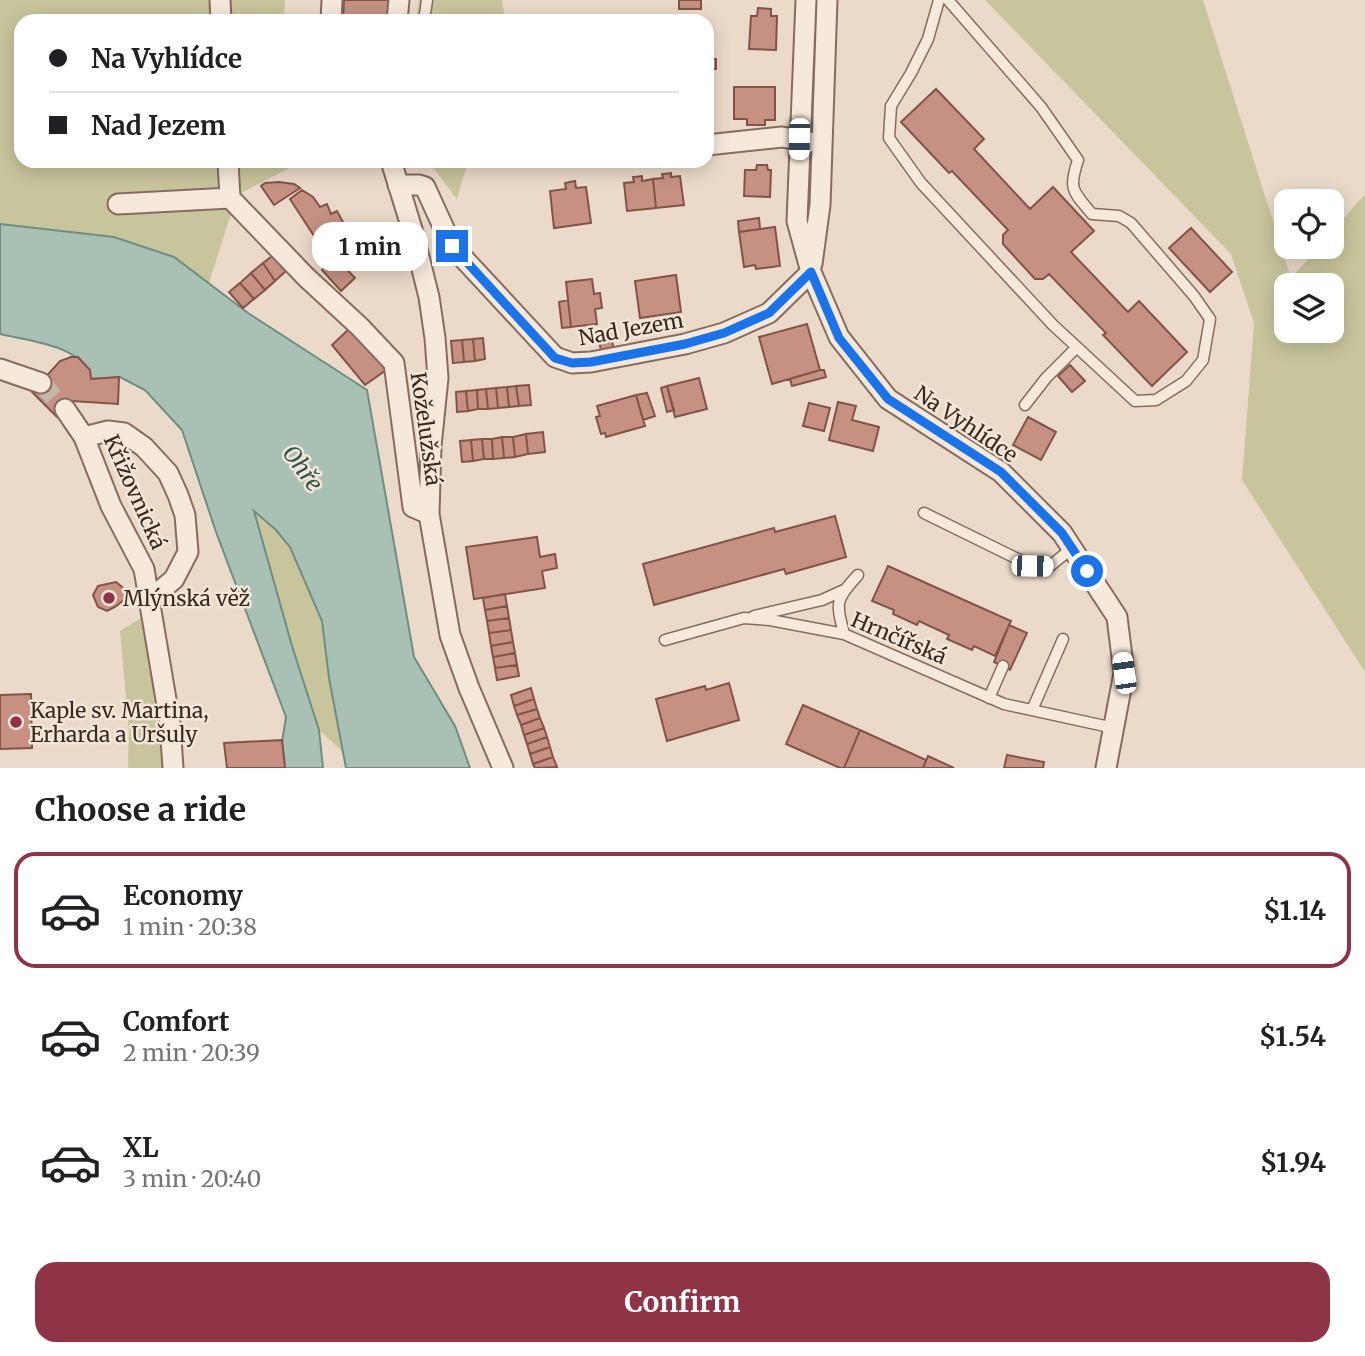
<!DOCTYPE html>
<html lang="en">
<head>
<meta charset="utf-8">
<style>
	body { margin:0; font-family:Merriweather,serif; background:#f2f2f2; color:#202124; height:100vh; display:flex; flex-direction:column; font-size:26px; white-space:nowrap }
	* { box-sizing:border-box; margin:0 }
	p { font-size:23px; color:#757577 }
	.icon { flex:none; width:38px; height:38px; fill:none; stroke:currentColor; stroke-width:2; stroke-linecap:round; stroke-linejoin:round }
	.map { position:relative; height:768px; overflow:hidden }
	.panel { display:flex; flex-direction:column; background:#fff; flex:1 }
	.panel>* { flex:none }
	.top-card { position:absolute; left:14px; top:14px; width:700px; height:154px; border-radius:21px; box-shadow:0 4px 18px #0003; display:grid; align-content:center; height:154px; padding:0 35px; background:#fff }
	.buttons { position:absolute; left:1274px; top:189px; display:grid; gap:14px }
	.buttons a { display:grid; place-items:center; width:70px; height:70px; border-radius:14px; background:#fff; box-shadow:0 4px 18px #0003; font-size:35px }
	.end { position:absolute; width:32px; height:32px; margin:-16px; border:9px solid #1a73e8; background:#fff; box-shadow:0 0 0 4px #fff }
	.from { border-radius:50% }
	.bubble { position:absolute; height:49px; border-radius:21px; background:#fff; box-shadow:0 4px 18px #0003; font-size:23px; font-weight:700; line-height:49px; text-align:center }
	.car { position:absolute; width:21px; height:42px; margin:-21px -10px; border-radius:9px; box-shadow:0 0 5px 2px #0007; background:linear-gradient(#fff 24%,#345 0 40%,#fff 0 76%,#345 0 86%,#fff 0) }
	.top-card b { display:flex; align-items:center; gap:24px; height:66px; font-size:26px }
	.top-card b+b { border-top:2px solid #e0e0e0 }
	.top-card i { width:18px; height:18px; background:#202124 }
	ul { padding:0; list-style:none }
	li { display:flex; align-items:center; gap:21px; height:116px; margin:0 14px 10px; padding:0 21px; border:4px solid transparent; border-radius:21px }
	li div { flex:1 }
	li b { display:block; font-size:26px }
	li em { font-style:normal; font-weight:700 }
	li.current { border-color:#8f3446 }
	li>.icon { width:63px; height:63px; stroke-width:1.5 }
	h2 { padding:0 35px; font-size:32px; line-height:84px }
	.action { display:flex; gap:14px; margin-top:auto; padding:14px 35px }
	.action a { flex:1; height:80px; border-radius:21px; background:#8f3446; color:#fff; font-size:28px; font-weight:700; line-height:80px; text-align:center }
	.map>svg:first-child { display:block }
	.green { fill:#c8c59d; fill-rule:evenodd }
	.water { fill:#a9c0b5; stroke:#708d81; stroke-width:2 }
	.building { fill:#c69182; stroke:#835347; stroke-width:2 }
	.lines { fill:none; stroke-linecap:round; stroke-linejoin:round }
	.minor-tunnel { stroke:#c7b6a7; stroke-width:19; stroke-dasharray:19 10; stroke-linecap:butt }
	.service-casing { stroke:#866c5f; stroke-width:13 }
	.minor-casing { stroke:#866c5f; stroke-width:23 }
	.service { stroke:#f6e9dc; stroke-width:10 }
	.minor { stroke:#f6e9dc; stroke-width:19 }
	.route { stroke:#1a73e8; stroke-width:9 }
	.poi-dot { fill:#8f3446; stroke:#f3e6d8; stroke-width:2.5 }
	.labels { text-anchor:middle; dominant-baseline:central; stroke-width:5; stroke-linejoin:round; paint-order:stroke }
	.street-label { font-size:21px; fill:#372821; stroke:#f3e6d8 }
	.poi-label { font-size:21px; fill:#372821; stroke:#f3e6d8; text-anchor:start }
	.water-label { font-size:23px; font-style:italic; fill:#32564d; stroke:#f3e6d8 }
</style>
</head>
<body>
<div class="map">
<svg width="1365" height="768" viewBox="0 0 1365 768">
	<rect width="100%" height="100%" fill="#ebdac9"/>
	<path class="green" d="M 0,0 L 285,0 L 284,21 L 21,21 L 21,161 L 287,161 L 288,169 L 237,195 L 209,283 L 174,257 L 114,237 L 0,224 Z
		M 419,0 L 502,0 L 505,21 L 416,21 Z
		M 985,0 L 1203,0 L 1291,278 L 1319,247 L 1332,247 L 1332,232 L 1365,194 L 1365,672 L 1242,480 L 1254,323 L 1231,254 ZM 1332,285 L 1332,331 L 1286,331 L 1286,285 Z
		M 428,161 L 468,161 L 457,199 Z
		M 253,509 L 276,530 L 290,547 L 322,621 L 329,678 L 343,752 L 319,730 L 292,646 Z
		M 141,618 L 166,750 L 165,768 L 128,768 L 129,731 L 120,631 Z"/>
	<path class="water" d="M 0,224 L 114,237 L 174,257 L 248,313 L 367,390 L 414,657 L 455,726 L 470,768 L 346,768 L 329,678 L 322,621 L 290,547 L 276,530 L 254,511 L 292,646 L 319,730 L 323,768 L 285,768 L 282,742 L 286,717 L 216,532 L 182,430 L 145,390 L 120,377 L 91,379 C 84,345 29,341 0,334 Z"/>
	<path class="building" d="M 344,0 L 388,0 L 388,21 L 343,21 Z
		M 679,0 L 701,0 L 701,9 L 679,9 Z
		M 758,8 L 771,9 L 771,16 L 777,16 L 776,50 L 749,49 L 751,16 L 757,16 Z
		M 707,59 L 716,59 L 716,69 L 707,69 Z
		M 734,87 L 775,87 L 775,120 L 765,120 L 765,125 L 747,125 L 747,119 L 734,119 Z
		M 936,89 L 984,139 L 974,149 L 1030,209 L 1053,187 L 1094,231 L 1071,252 L 1128,312 L 1139,301 L 1187,352 L 1152,386 L 1103,335 L 1106,333 L 1049,274 L 1043,279 L 1035,279 L 1003,244 L 1003,235 L 1008,230 L 952,171 L 949,173 L 901,122 Z
		M 757,165 L 767,165 L 768,170 L 771,170 L 770,197 L 744,196 L 745,170 L 756,170 Z
		M 671,173 L 671,177 L 680,176 L 684,205 L 656,208 L 653,179 L 663,178 L 662,174 Z
		M 642,176 L 642,181 L 653,179 L 656,208 L 627,211 L 624,183 L 634,182 L 633,177 Z
		M 575,181 L 576,188 L 586,187 L 591,223 L 554,228 L 550,191 L 566,189 L 565,183 Z
		M 279,182 L 294,184 L 300,188 L 274,205 L 261,186 L 265,183 Z
		M 302,190 L 313,197 L 320,207 L 327,204 L 331,214 L 337,211 L 355,244 L 327,256 L 290,199 Z
		M 759,218 L 760,229 L 739,232 L 738,221 Z
		M 775,227 L 780,266 L 756,269 L 755,265 L 744,267 L 739,232 Z
		M 1191,228 L 1232,272 L 1210,292 L 1169,248 Z
		M 355,244 L 355,251 L 346,255 L 343,249 Z
		M 336,253 L 338,258 L 324,265 L 322,261 L 328,258 L 327,256 Z
		M 272,256 L 286,271 L 275,281 L 263,263 Z
		M 337,259 L 355,278 L 341,291 L 322,270 L 327,264 Z
		M 263,263 L 275,281 L 265,290 L 251,273 Z
		M 251,273 L 265,290 L 254,299 L 240,283 Z
		M 676,275 L 681,312 L 640,318 L 635,281 Z
		M 592,279 L 594,294 L 600,293 L 602,308 L 595,309 L 597,324 L 571,327 L 566,282 Z
		M 240,283 L 254,299 L 243,308 L 229,292 Z
		M 568,300 L 571,327 L 562,328 L 559,302 Z
		M 807,324 L 820,370 L 772,384 L 759,337 Z
		M 351,327 L 389,368 L 365,385 L 332,345 Z
		M 610,331 L 614,351 L 601,352 L 598,332 Z
		M 483,338 L 485,359 L 475,361 L 473,339 Z
		M 473,339 L 475,361 L 464,362 L 462,340 Z
		M 462,340 L 464,362 L 453,363 L 451,341 Z
		M 71,357 L 78,357 L 90,370 L 91,379 L 119,377 L 118,404 L 72,401 L 57,417 L 32,392 L 60,361 Z
		M 1070,365 L 1085,381 L 1072,392 L 1058,376 Z
		M 820,370 L 824,370 L 826,377 L 792,386 L 790,379 Z
		M 699,378 L 707,409 L 675,417 L 667,386 Z
		M 529,385 L 531,405 L 519,406 L 516,386 Z
		M 516,386 L 519,406 L 509,407 L 507,387 Z
		M 667,386 L 674,410 L 667,412 L 661,388 Z
		M 507,387 L 509,407 L 498,408 L 496,388 Z
		M 496,388 L 498,408 L 488,409 L 486,389 Z
		M 486,389 L 488,409 L 478,409 L 477,390 Z
		M 477,390 L 478,409 L 468,411 L 466,391 Z
		M 466,391 L 468,411 L 457,412 L 456,392 Z
		M 647,393 L 655,416 L 643,420 L 636,395 Z
		M 636,395 L 645,426 L 606,437 L 605,433 L 601,434 L 596,417 L 600,416 L 597,406 Z
		M 838,402 L 856,406 L 852,420 L 879,427 L 873,451 L 829,440 Z
		M 809,403 L 830,408 L 824,431 L 803,426 Z
		M 1028,417 L 1056,432 L 1041,460 L 1013,445 Z
		M 543,432 L 545,452 L 528,454 L 526,434 Z
		M 526,434 L 528,454 L 515,457 L 513,437 Z
		M 502,437 L 513,437 L 515,457 L 504,458 Z
		M 502,437 L 504,458 L 493,459 L 492,439 Z
		M 482,439 L 484,459 L 473,461 L 471,440 Z
		M 482,439 L 492,439 L 493,459 L 484,459 Z
		M 471,440 L 473,461 L 462,462 L 460,441 Z
		M 835,516 L 846,557 L 786,574 L 784,569 L 654,605 L 643,564 L 774,528 L 775,532 Z
		M 537,537 L 540,557 L 555,554 L 557,568 L 542,571 L 545,588 L 474,599 L 466,547 Z
		M 888,566 L 1011,621 L 995,656 L 974,646 L 972,650 L 947,639 L 949,635 L 919,621 L 917,625 L 893,614 L 894,610 L 872,601 Z
		M 116,582 L 122,587 L 125,591 L 124,600 L 115,607 L 107,611 L 98,607 L 93,595 L 98,586 Z
		M 505,594 L 507,606 L 485,610 L 483,598 Z
		M 507,606 L 509,618 L 487,621 L 485,610 Z
		M 509,618 L 511,630 L 489,633 L 487,621 Z
		M 1009,625 L 1027,633 L 1010,670 L 994,662 Z
		M 511,630 L 513,642 L 491,646 L 489,633 Z
		M 513,642 L 515,653 L 493,657 L 491,646 Z
		M 515,653 L 517,665 L 495,668 L 493,657 Z
		M 517,665 L 519,676 L 497,680 L 495,668 Z
		M 729,683 L 739,720 L 667,741 L 656,699 L 705,686 L 706,690 Z
		M 531,688 L 534,699 L 514,706 L 511,695 Z
		M 31,694 L 32,748 L 0,749 L 0,695 Z
		M 534,699 L 537,709 L 517,715 L 514,706 Z
		M 803,705 L 860,730 L 844,768 L 840,768 L 786,744 Z
		M 537,709 L 540,718 L 521,725 L 517,715 Z
		M 540,718 L 544,728 L 524,735 L 521,725 Z
		M 544,728 L 547,737 L 527,744 L 524,735 Z
		M 860,730 L 926,760 L 923,768 L 844,768 Z
		M 547,737 L 550,747 L 530,754 L 527,744 Z
		M 282,740 L 285,768 L 227,768 L 224,743 Z
		M 550,747 L 553,757 L 533,764 L 530,754 Z
		M 1007,755 L 1044,762 L 1043,768 L 1004,768 Z
		M 928,756 L 954,768 L 923,768 Z
		M 553,757 L 557,767 L 535,768 L 533,764 Z"/>
	<g class="lines">
		<path class="minor-tunnel" d="M 41,383 L 65,409"/>
		<g class="service-casing">
			<path id="service" d="M 939,0 L 928,39 L 911,73 L 891,106 L 889,138 L 921,183 L 1053,325 L 1135,401 L 1156,400 L 1186,381 L 1203,360 L 1210,319 L 1194,296 L 1131,223 L 1119,216 L 1092,214 C 1073,191 1068,190 1078,160 L 1041,107 L 948,0
				M 424,21 L 427,0
				M 1025,405 L 1046,378 L 1077,347
				M 924,513 L 1032,566 L 1049,567 L 1072,548
				M 754,616 L 822,600 L 844,590
				M 844,634 C 836,602 835,600 858,575
				M 665,640 L 744,618 L 770,620 L 844,634 L 1004,704 L 1114,728
				M 989,698 L 1003,666
				M 1032,710 L 1063,639"/>
		</g>
		<g class="minor-casing">
			<path id="minor" d="M 220,0 L 221,21
				M 806,0 L 797,221 L 811,272 L 839,337 L 888,399 L 1001,472 L 1062,533 L 1117,617 L 1124,673 L 1106,768
				M 331,21 L 332,0
				M 397,21 L 399,0
				M 707,145 L 782,137 L 810,142
				M 228,161 L 230,198
				M 391,161 L 412,229 L 429,297 L 435,338 L 438,378 L 431,446 L 429,514 L 450,635 L 469,688 L 503,768
				M 398,185 L 419,185 L 425,187 L 452,246 L 555,357 L 572,363 L 591,362 L 685,344 L 724,333 L 769,313 L 811,272
				M 118,204 L 230,198 L 306,277 L 360,327 L 394,363 L 413,507 L 429,514
				M 812,264 L 820,205 L 827,0
				M 0,369 L 41,383
				M 65,409 L 84,437 L 111,506 L 144,569 L 170,723 L 173,768
				M 84,437 L 108,431 L 124,433 L 144,447 L 168,473 L 178,495 L 185,515 L 188,552 L 174,579 L 148,601"/>
		</g>
		<use href="#service" class="service"/>
		<use href="#minor" class="minor"/>
	</g>
	<g class="lines">
		<path class="route" d="M 452,246 L 555,358 L 572,363 L 591,362 L 685,344 L 724,333 L 769,313 L 811,272 L 839,338 L 888,399 L 1001,472 L 1062,533 L 1087,571"/>
	</g>
	<g class="poi-dot">
		<circle cx="109" cy="598" r="7"/>
		<circle cx="16" cy="722" r="7"/>
	</g>
	<g class="labels">
		<g class="street-label">
			<text transform="translate(631 329) rotate(-10)">Nad Jezem</text>
			<text transform="translate(966 424) rotate(34)">Na Vyhlídce</text>
			<text transform="translate(426 429) rotate(82)">Koželužská</text>
			<text transform="translate(135 492) rotate(66)">Křižovnická</text>
			<text transform="translate(899 638) rotate(23)">Hrnčířská</text>
		</g>
		<g class="poi-label">
			<text x="123" y="598">Mlýnská věž</text>
			<text x="30" y="710">Kaple sv. Martina,<tspan x="30" dy="24">Erharda a Uršuly</tspan></text>
		</g>
		<g class="water-label">
			<text transform="translate(303 468) rotate(54)">Ohře</text>
		</g>
	</g>
</svg>
<div class="buttons">
<a><svg class="icon" aria-label="locate" viewBox="0 0 24 24"><circle cx="12" cy="12" r="6"/><path d="M12 2v4M12 18v4M2 12h4M18 12h4"/></svg></a>
<a><svg class="icon" aria-label="layers" viewBox="0 0 24 24"><path d="M12 4l9 5-9 5-9-5zM3 14l9 5 9-5"/></svg></a>
</div>
<i class="end from" style="left:1087px;top:571px"></i>
<i class="end" style="left:452px;top:246px"></i>
<div class="bubble" style="left:312px;top:222px;width:116px">1 min</div>
<i class="car" style="left:799px;top:139px;rotate:181deg"></i>
<i class="car" style="left:1032px;top:566px;rotate:91deg"></i>
<i class="car" style="left:1124px;top:673px;rotate:352deg"></i>
<div class="top-card">
<b><i class="from"></i>Na Vyhlídce</b>
<b><i></i>Nad Jezem</b>
</div>
</div>
<section class="panel">
<h2>Choose a ride</h2>
<ul>
<li class="current"><svg class="icon" aria-label="car" viewBox="0 0 24 24"><path d="M5 17H2v-5l4-1 3-4h7l3 4 3 1v5h-3M9 17h6M6 11h13"/><circle cx="7" cy="17" r="2"/><circle cx="17" cy="17" r="2"/></svg><div><b>Economy</b><p>1 min · 20:38</p></div><em>$1.14</em></li>
<li><svg class="icon" aria-label="car" viewBox="0 0 24 24"><path d="M5 17H2v-5l4-1 3-4h7l3 4 3 1v5h-3M9 17h6M6 11h13"/><circle cx="7" cy="17" r="2"/><circle cx="17" cy="17" r="2"/></svg><div><b>Comfort</b><p>2 min · 20:39</p></div><em>$1.54</em></li>
<li><svg class="icon" aria-label="car" viewBox="0 0 24 24"><path d="M5 17H2v-5l4-1 3-4h7l3 4 3 1v5h-3M9 17h6M6 11h13"/><circle cx="7" cy="17" r="2"/><circle cx="17" cy="17" r="2"/></svg><div><b>XL</b><p>3 min · 20:40</p></div><em>$1.94</em></li>
</ul>
<div class="action"><a>Confirm</a></div>
</section>
</body>
</html>
